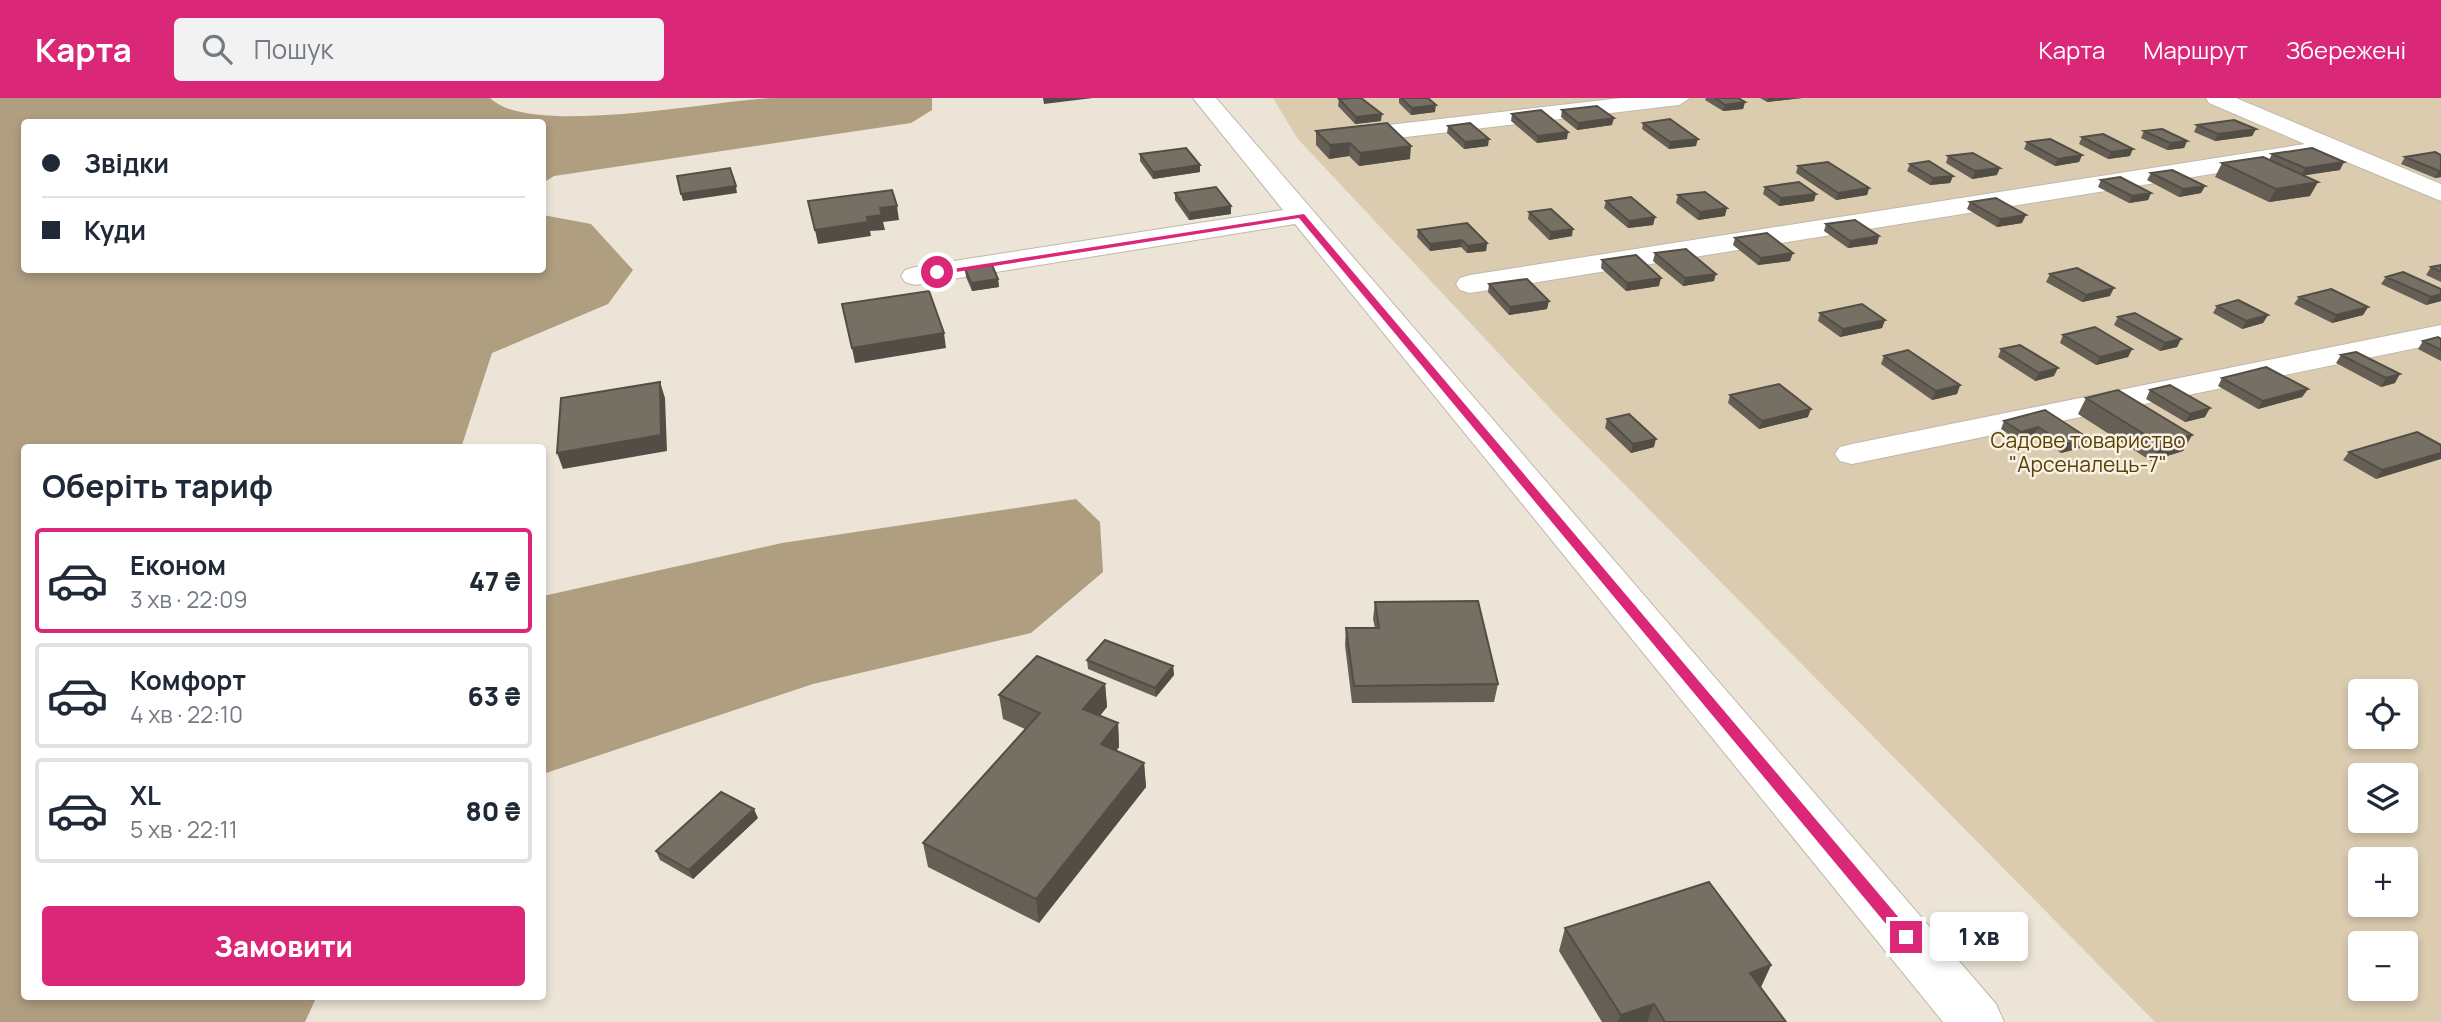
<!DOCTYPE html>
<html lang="uk">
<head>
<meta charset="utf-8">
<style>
	body { margin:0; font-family:Manrope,sans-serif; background:#f2f2f3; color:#1f2937; height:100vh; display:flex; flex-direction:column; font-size:26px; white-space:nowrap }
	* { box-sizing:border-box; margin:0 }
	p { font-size:23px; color:#747a83 }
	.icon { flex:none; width:38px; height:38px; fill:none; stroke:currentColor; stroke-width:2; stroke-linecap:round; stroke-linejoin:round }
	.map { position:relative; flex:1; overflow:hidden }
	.details { position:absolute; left:21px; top:346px; width:525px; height:556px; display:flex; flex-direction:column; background:#fff; border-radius:7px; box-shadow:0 4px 10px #0003 }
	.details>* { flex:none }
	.top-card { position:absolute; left:21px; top:21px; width:525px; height:154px; border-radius:7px; box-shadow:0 4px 10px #0003; display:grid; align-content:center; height:154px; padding:0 21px; background:#fff }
	.buttons { position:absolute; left:2348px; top:581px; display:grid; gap:14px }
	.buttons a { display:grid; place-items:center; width:70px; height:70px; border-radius:7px; background:#fff; box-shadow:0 4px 10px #0003; font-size:35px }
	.end { position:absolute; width:32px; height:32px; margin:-16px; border:9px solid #db2777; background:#fff; box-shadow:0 0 0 4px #fff }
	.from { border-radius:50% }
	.bubble { position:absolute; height:49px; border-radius:7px; background:#fff; box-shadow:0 4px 10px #0003; font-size:23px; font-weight:800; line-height:49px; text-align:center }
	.top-card b { display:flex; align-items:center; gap:24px; height:66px; font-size:26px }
	.top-card b+b { border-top:2px solid #e0e1e3 }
	.top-card i { width:18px; height:18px; background:#1f2937 }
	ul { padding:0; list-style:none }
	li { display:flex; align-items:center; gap:21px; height:105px; margin:0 14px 10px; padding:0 7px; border:4px solid #e0e1e3; border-radius:7px }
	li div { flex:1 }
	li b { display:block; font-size:26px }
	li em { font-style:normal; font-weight:800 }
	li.current { border-color:#db2777 }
	li>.icon { width:63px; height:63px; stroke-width:1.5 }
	h2 { padding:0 21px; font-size:32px; line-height:84px }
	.cta { display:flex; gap:14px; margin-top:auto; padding:14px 21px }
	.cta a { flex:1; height:80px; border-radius:7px; background:#db2777; color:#fff; font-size:28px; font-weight:800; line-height:80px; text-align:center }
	header { display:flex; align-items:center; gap:42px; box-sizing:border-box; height:98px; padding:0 35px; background:#db2777; color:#fff }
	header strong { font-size:33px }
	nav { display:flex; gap:38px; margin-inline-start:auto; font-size:24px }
	.search { width:490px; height:63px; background:#f2f2f3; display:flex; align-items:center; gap:18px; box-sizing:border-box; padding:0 24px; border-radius:7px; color:#747a83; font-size:26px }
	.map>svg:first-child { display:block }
	.green { fill:#dbccb0; fill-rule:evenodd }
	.water { fill:#af9e80 }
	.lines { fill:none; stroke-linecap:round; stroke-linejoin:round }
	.street-casing { stroke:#bfb8ab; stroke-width:2 }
	.street { fill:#fff; fill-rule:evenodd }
	.wall { fill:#655f55 }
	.shaded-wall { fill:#534e45 }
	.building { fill:#766f63; stroke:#534e45; stroke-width:2 }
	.route { fill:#db2777 }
	.labels { text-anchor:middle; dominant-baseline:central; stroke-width:5; stroke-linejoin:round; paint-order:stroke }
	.park-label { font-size:21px; fill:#594007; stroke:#f9f1e4 }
</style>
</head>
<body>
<header>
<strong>Карта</strong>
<div class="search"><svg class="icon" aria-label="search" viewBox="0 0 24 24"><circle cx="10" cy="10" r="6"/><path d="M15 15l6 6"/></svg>Пошук</div>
<nav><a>Карта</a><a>Маршрут</a><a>Збережені</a></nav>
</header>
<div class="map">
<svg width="2441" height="924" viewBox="0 0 2441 924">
	<rect width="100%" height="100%" fill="#ebe4d7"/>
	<path class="green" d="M 1273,0 L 2441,0 L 2441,924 L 2155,924 L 1562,323 L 1297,40 ZM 2361,593 L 2406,593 L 2406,639 L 2361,639 ZM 2361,677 L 2406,677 L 2406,723 L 2361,723 ZM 2361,761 L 2406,761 L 2406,807 L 2361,807 ZM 2361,845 L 2406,845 L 2406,891 L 2361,891 Z"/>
	<path class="water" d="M 0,0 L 490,0 C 530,40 715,2 773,0 C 826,0 879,0 932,0 L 932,12 L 911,25 L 554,78 L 543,85 L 542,24 L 24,24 L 24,172 L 542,172 L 543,117 L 591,126 L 633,172 L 608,206 L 492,255 L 461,350 L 24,350 L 24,900 L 316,900 L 305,924 L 0,924 Z
		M 1076,401 L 1100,424 L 1103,474 L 1031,535 L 813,586 L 543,676 L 543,498 L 782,445 Z"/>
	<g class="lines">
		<g class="street-casing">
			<path id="street" d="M 1193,0 L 1216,0 L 1996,906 L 2004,924 L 1943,924 L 1295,126 L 915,187 L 905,184 L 901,178 L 905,172 L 915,169 L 1283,112 Z
				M 1621,0 L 1690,0 L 1679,7 L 1346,46 L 1338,44 L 1334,39 L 1338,34 L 1346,32 Z
				M 2206,0 L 2236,0 L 2441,86 L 2441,103 L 2330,57 L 1470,195 L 1460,192 L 1456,186 L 1460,180 L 1470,177 L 2305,46 L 2209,5 Z
				M 2441,227 L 2441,245 L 1852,366 L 1840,363 L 1835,356 L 1840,349 L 1852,346 Z"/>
		</g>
		<use href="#street" class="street"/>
	</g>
	<path class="wall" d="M 1399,0 L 1428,0 L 1435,14 L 1411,17 L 1399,5 Z
		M 1706,0 L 1738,0 L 1745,4 L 1743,11 L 1723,13 L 1705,2 Z
		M 1760,0 L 1802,0 L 1767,4 Z
		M 1339,1 L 1381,23 L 1355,26 L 1338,8 Z
		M 1562,12 L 1612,27 L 1577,32 L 1561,19 Z
		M 1512,16 L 1567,41 L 1537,45 L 1511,23 Z
		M 1643,25 L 1696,48 L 1669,51 L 1642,31 Z
		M 2197,27 L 2256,31 L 2252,38 L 2215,43 L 2194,34 Z
		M 1448,28 L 1488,48 L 1464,51 L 1447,35 Z
		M 1316,33 L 1410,61 L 1359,68 L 1349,58 L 1329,61 L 1316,47 Z
		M 2144,33 L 2187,43 L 2184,50 L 2167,52 L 2141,40 Z
		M 2082,39 L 2130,58 L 2108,61 L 2079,46 Z
		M 2027,44 L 2082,57 L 2079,64 L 2055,68 L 2024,51 Z
		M 2435,54 L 2441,79 L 2435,80 L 2401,66 L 2405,59 Z
		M 1140,56 L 1200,74 L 1153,81 L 1140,63 Z
		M 2272,56 L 2340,72 L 2302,77 L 2310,98 L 2269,104 L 2215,79 L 2222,65 L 2269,62 Z
		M 1948,58 L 1997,77 L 1972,81 L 1946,65 Z
		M 1910,66 L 1953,78 L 1950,85 L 1930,87 L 1907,73 Z
		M 1798,68 L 1869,90 L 1867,97 L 1836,102 L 1796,75 Z
		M 2151,75 L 2205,88 L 2201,95 L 2179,99 L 2147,82 Z
		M 2101,82 L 2151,95 L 2148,102 L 2129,105 L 2098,89 Z
		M 1765,89 L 1814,103 L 1779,108 L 1763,96 Z
		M 1175,95 L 1231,116 L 1189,122 L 1175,102 Z
		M 1678,97 L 1725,118 L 1698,122 L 1676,105 Z
		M 1606,103 L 1655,119 L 1653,127 L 1628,130 L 1604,110 Z
		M 1970,104 L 2022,125 L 1997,129 L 1967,111 Z
		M 1529,114 L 1572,138 L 1549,142 L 1528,121 Z
		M 1826,126 L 1879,138 L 1877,146 L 1848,150 L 1824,133 Z
		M 1418,132 L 1487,145 L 1486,153 L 1467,155 L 1461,149 L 1430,153 L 1417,139 Z
		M 1735,140 L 1790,163 L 1758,167 L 1733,147 Z
		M 1655,155 L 1714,183 L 1683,188 L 1653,163 Z
		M 1602,162 L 1659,188 L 1626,193 L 1601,170 Z
		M 2441,167 L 2441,184 L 2426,177 L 2431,169 Z
		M 965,171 L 998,181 L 999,189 L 972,193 L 966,179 Z
		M 2050,176 L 2110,198 L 2082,204 L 2046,184 Z
		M 2386,179 L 2441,191 L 2441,203 L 2426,207 L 2381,186 Z
		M 1489,186 L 1547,211 L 1509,217 L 1488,194 Z
		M 2299,199 L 2368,209 L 2363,217 L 2332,225 L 2294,206 Z
		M 2217,208 L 2268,217 L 2263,225 L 2242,231 L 2213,215 Z
		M 1820,215 L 1885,222 L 1882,230 L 1840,239 L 1818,223 Z
		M 2118,219 L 2181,241 L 2177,249 L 2160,253 L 2114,227 Z
		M 2063,237 L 2132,251 L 2128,259 L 2096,267 L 2060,245 Z
		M 2441,241 L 2441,263 L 2418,251 L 2423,243 Z
		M 2001,251 L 2054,278 L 2035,283 L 1998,259 Z
		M 2341,257 L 2395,285 L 2381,289 L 2336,265 Z
		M 1884,258 L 1960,287 L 1957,296 L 1932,302 L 1881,266 Z
		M 2222,280 L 2308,291 L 2302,299 L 2258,311 L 2218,288 Z
		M 2150,292 L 2205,319 L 2185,324 L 2146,301 Z
		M 1730,297 L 1808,319 L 1759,331 L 1728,305 Z
		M 2086,300 L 2192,337 L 2183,353 L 2151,363 L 2078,316 Z
		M 2045,312 L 2084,349 L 2061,355 L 2034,337 L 2017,342 L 2001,331 L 2004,323 Z
		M 1607,321 L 1654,349 L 1631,355 L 1605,330 Z
		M 2417,334 L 2376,381 L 2343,362 L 2349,354 Z
		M 1375,504 L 1498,586 L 1494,604 L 1352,605 L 1345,547 L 1346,530 L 1375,530 L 1373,521 Z
		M 1087,562 L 1173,568 L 1174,577 L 1156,599 L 1088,571 Z
		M 1105,586 L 1107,609 L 1100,618 L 1118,625 L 1119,649 L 1116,653 L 1144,665 L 1146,689 L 1039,825 L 928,769 L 923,745 L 1025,631 L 1003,621 L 999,597 Z
		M 758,720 L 693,781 L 660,762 L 656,753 Z
		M 1565,830 L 1771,867 L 1761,889 L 1786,924 L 1602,924 L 1559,853 Z"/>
	<path class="shaded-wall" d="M 1043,0 L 1093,0 L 1044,6 Z
		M 1768,0 L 1802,0 L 1767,4 Z
		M 1745,4 L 1743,11 L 1723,13 L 1725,7 Z
		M 1436,7 L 1435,14 L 1411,17 L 1412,10 Z
		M 1382,16 L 1381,23 L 1355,26 L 1356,19 Z
		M 1614,20 L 1612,27 L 1577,32 L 1578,25 Z
		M 2256,31 L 2252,38 L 2215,43 L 2218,36 Z
		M 1568,34 L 1567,41 L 1537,45 L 1538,38 Z
		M 1489,41 L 1488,48 L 1464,51 L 1465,44 Z
		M 1698,41 L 1696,48 L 1669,51 L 1670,44 Z
		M 2187,43 L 2184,50 L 2167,52 L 2170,45 Z
		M 1350,45 L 1349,58 L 1329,61 L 1330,47 Z
		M 1411,48 L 1410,61 L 1359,68 L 1360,55 Z
		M 2133,51 L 2130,58 L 2108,61 L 2111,54 Z
		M 2082,57 L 2079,64 L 2055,68 L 2058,61 Z
		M 2344,64 L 2340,72 L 2301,78 L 2305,70 Z
		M 1200,67 L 1200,74 L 1153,81 L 1153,74 Z
		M 2000,70 L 1997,77 L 1972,81 L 1975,73 Z
		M 2439,73 L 2441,73 L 2441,79 L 2435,80 Z
		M 1953,78 L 1950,85 L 1930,87 L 1933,80 Z
		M 2318,84 L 2310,98 L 2269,104 L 2276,91 Z
		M 736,88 L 737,95 L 683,103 L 681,96 Z
		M 2205,88 L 2201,95 L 2179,99 L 2183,91 Z
		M 1869,90 L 1867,97 L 1836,102 L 1838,95 Z
		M 2151,95 L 2148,102 L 2129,105 L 2132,98 Z
		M 1816,96 L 1814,103 L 1779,108 L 1781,100 Z
		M 897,108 L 899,122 L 883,124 L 885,132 L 870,133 L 871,138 L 818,146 L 815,132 L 867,119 L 880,110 Z
		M 1231,108 L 1231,116 L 1189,122 L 1189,115 Z
		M 1727,110 L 1725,118 L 1698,122 L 1700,114 Z
		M 2026,117 L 2022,125 L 1997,129 L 2000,121 Z
		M 1655,119 L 1653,127 L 1628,130 L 1629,123 Z
		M 1573,131 L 1572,138 L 1549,142 L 1551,134 Z
		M 1879,138 L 1877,146 L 1848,150 L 1850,143 Z
		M 1462,142 L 1461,149 L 1430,153 L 1430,146 Z
		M 1487,145 L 1486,153 L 1467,155 L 1468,148 Z
		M 1793,155 L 1790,163 L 1758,167 L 1761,160 Z
		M 1716,176 L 1714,183 L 1683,188 L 1685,180 Z
		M 1661,180 L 1659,188 L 1626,193 L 1627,185 Z
		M 998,181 L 999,189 L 972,193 L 971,185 Z
		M 2114,190 L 2110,198 L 2082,204 L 2086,197 Z
		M 2441,196 L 2441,203 L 2426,207 L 2431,199 Z
		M 1549,203 L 1547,211 L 1509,217 L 1510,209 Z
		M 2368,209 L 2363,217 L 2332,225 L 2336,217 Z
		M 2268,217 L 2263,225 L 2242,231 L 2246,223 Z
		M 1885,222 L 1882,230 L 1840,239 L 1843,231 Z
		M 944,235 L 946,250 L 855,265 L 852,250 Z
		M 2181,241 L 2177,249 L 2160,253 L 2165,245 Z
		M 2132,251 L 2128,259 L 2096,267 L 2100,259 Z
		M 2058,270 L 2054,278 L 2035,283 L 2039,275 Z
		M 2400,276 L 2395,285 L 2381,289 L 2386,280 Z
		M 660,284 L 665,300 L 667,353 L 563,371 L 557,355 Z
		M 1960,287 L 1957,296 L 1932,302 L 1936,293 Z
		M 2308,291 L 2302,299 L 2258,311 L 2263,303 Z
		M 2210,310 L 2205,319 L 2185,324 L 2190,316 Z
		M 1811,311 L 1808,319 L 1759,331 L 1762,323 Z
		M 2038,329 L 2034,337 L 2017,342 L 2021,334 Z
		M 2192,337 L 2183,353 L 2151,363 L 2160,346 Z
		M 2088,340 L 2084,349 L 2061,355 L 2066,346 Z
		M 1656,341 L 1654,349 L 1631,355 L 1633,346 Z
		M 2441,355 L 2441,361 L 2376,381 L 2382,372 Z
		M 1173,568 L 1174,577 L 1156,599 L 1155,590 Z
		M 1105,586 L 1107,609 L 1085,634 L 1083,611 Z
		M 1118,625 L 1119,649 L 1103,670 L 1101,646 Z
		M 1144,665 L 1146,689 L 1039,825 L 1036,801 Z
		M 754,711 L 758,720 L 693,781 L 689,772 Z
		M 1771,867 L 1760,891 L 1750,875 Z
		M 1654,906 L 1647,924 L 1618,924 L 1621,917 Z"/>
	<path class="building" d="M 1351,0 L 1361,0 L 1382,16 L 1356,19 L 1339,1 Z
		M 1401,0 L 1428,0 L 1436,7 L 1412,10 Z
		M 1715,0 L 1738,0 L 1745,4 L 1725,7 Z
		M 1597,8 L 1614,20 L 1578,25 L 1562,12 Z
		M 1541,12 L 1568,34 L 1538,38 L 1512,16 Z
		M 1670,21 L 1698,41 L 1670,44 L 1643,25 Z
		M 2234,22 L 2256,31 L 2218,36 L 2197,27 Z
		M 1387,25 L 1411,48 L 1360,55 L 1350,45 L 1330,47 L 1316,33 Z
		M 1470,25 L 1489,41 L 1465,44 L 1448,28 Z
		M 2162,31 L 2187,43 L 2170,45 L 2144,33 Z
		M 2103,36 L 2133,51 L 2111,54 L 2082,39 Z
		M 2050,41 L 2082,57 L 2058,61 L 2027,44 Z
		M 1186,50 L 1200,67 L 1153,74 L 1140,56 Z
		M 2312,50 L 2344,64 L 2305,70 L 2272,56 Z
		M 2435,54 L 2441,57 L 2441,73 L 2439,73 L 2405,59 Z
		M 1973,55 L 2000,70 L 1975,73 L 1948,58 Z
		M 2263,59 L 2318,84 L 2276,91 L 2222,65 Z
		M 1929,63 L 1953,78 L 1933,80 L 1910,66 Z
		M 1828,64 L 1869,90 L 1838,95 L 1798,68 Z
		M 730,70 L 736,88 L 681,96 L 677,78 Z
		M 2172,72 L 2205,88 L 2183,91 L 2151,75 Z
		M 2120,79 L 2151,95 L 2132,98 L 2101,82 Z
		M 1799,84 L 1816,96 L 1781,100 L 1765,89 Z
		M 1216,89 L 1231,108 L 1189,115 L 1175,95 Z
		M 892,92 L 897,108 L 880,110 L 882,117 L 867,119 L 868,124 L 815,132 L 808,103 Z
		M 1705,94 L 1727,110 L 1700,114 L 1678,97 Z
		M 1631,99 L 1655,119 L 1629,123 L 1606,103 Z
		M 1996,100 L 2026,117 L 2000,121 L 1970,104 Z
		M 1551,111 L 1573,131 L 1551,134 L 1529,114 Z
		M 1855,122 L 1879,138 L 1850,143 L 1826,126 Z
		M 1467,125 L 1487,145 L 1468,148 L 1462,142 L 1430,146 L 1418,132 Z
		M 1767,135 L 1793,155 L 1761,160 L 1735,140 Z
		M 1686,151 L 1716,176 L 1685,180 L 1655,155 Z
		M 1636,157 L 1661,180 L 1627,185 L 1602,162 Z
		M 992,167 L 998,181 L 971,185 L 965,171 Z
		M 2441,167 L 2441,174 L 2431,169 Z
		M 2077,170 L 2114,190 L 2086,197 L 2050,176 Z
		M 2403,174 L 2441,191 L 2441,196 L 2431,199 L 2386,179 Z
		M 1527,181 L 1549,203 L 1510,209 L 1489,186 Z
		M 2331,191 L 2368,209 L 2336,217 L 2299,199 Z
		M 929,193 L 944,235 L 852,250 L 842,206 Z
		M 2238,202 L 2268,217 L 2246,223 L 2217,208 Z
		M 1862,206 L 1885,222 L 1843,231 L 1820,215 Z
		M 2135,215 L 2181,241 L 2165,245 L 2118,219 Z
		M 2095,229 L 2132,251 L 2100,259 L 2063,237 Z
		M 2438,239 L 2441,241 L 2441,252 L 2423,243 Z
		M 2020,247 L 2058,270 L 2039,275 L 2001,251 Z
		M 1908,252 L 1960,287 L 1936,293 L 1884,258 Z
		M 2356,254 L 2400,276 L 2386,280 L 2341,257 Z
		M 2266,269 L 2308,291 L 2263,303 L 2222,280 Z
		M 660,284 L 661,337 L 557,355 L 561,300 Z
		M 1779,286 L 1811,311 L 1762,323 L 1730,297 Z
		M 2170,287 L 2210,310 L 2190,316 L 2150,292 Z
		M 2118,292 L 2192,337 L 2160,346 L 2086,300 Z
		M 2045,312 L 2088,340 L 2066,346 L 2038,329 L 2021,334 L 2004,323 Z
		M 1629,316 L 1656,341 L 1633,346 L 1607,321 Z
		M 2417,334 L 2441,347 L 2441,355 L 2382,372 L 2349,354 Z
		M 1478,503 L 1498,586 L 1354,588 L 1346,530 L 1379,530 L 1375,504 Z
		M 1105,542 L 1173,568 L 1155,590 L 1087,562 Z
		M 1037,558 L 1105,586 L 1083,611 L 1118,625 L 1101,646 L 1144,665 L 1036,801 L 923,745 L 1040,615 L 999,597 Z
		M 721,694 L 754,711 L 689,772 L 656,753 Z
		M 1709,784 L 1771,867 L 1750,875 L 1786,924 L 1665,924 L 1654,906 L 1621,917 L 1565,830 Z"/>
	<path class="route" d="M 1304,116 L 1911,834 L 1911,844 L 1901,844 L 1299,120 L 937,177 L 933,174 Z"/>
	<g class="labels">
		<g class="park-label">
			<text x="2088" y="342">Садове товариство<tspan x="2088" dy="24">"Арсеналець-7"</tspan></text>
		</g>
	</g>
</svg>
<div class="buttons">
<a><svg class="icon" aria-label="locate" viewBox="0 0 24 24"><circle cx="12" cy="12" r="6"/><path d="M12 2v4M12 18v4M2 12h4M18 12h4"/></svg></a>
<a><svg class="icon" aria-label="layers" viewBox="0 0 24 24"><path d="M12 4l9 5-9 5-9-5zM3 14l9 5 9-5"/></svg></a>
<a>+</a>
<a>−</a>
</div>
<i class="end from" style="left:937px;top:174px"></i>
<i class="end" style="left:1906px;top:839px"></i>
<div class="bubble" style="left:1930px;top:814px;width:98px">1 хв</div>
<div class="top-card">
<b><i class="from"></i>Звідки</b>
<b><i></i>Куди</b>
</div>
<section class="details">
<h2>Оберіть тариф</h2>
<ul>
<li class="current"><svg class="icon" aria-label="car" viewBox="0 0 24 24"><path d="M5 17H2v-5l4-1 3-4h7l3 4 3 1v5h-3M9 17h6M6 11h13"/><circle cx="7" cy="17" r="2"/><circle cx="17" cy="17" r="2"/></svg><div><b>Економ</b><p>3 хв · 22:09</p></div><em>47 ₴</em></li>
<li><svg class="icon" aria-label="car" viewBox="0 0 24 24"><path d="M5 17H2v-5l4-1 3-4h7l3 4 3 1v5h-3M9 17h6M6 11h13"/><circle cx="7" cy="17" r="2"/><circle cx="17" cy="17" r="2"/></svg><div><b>Комфорт</b><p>4 хв · 22:10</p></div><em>63 ₴</em></li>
<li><svg class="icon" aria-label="car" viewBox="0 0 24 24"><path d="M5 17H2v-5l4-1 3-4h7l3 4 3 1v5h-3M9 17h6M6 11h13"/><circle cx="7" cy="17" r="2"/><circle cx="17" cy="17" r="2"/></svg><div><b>XL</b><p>5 хв · 22:11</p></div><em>80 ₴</em></li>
</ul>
<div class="cta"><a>Замовити</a></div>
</section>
</div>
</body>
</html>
